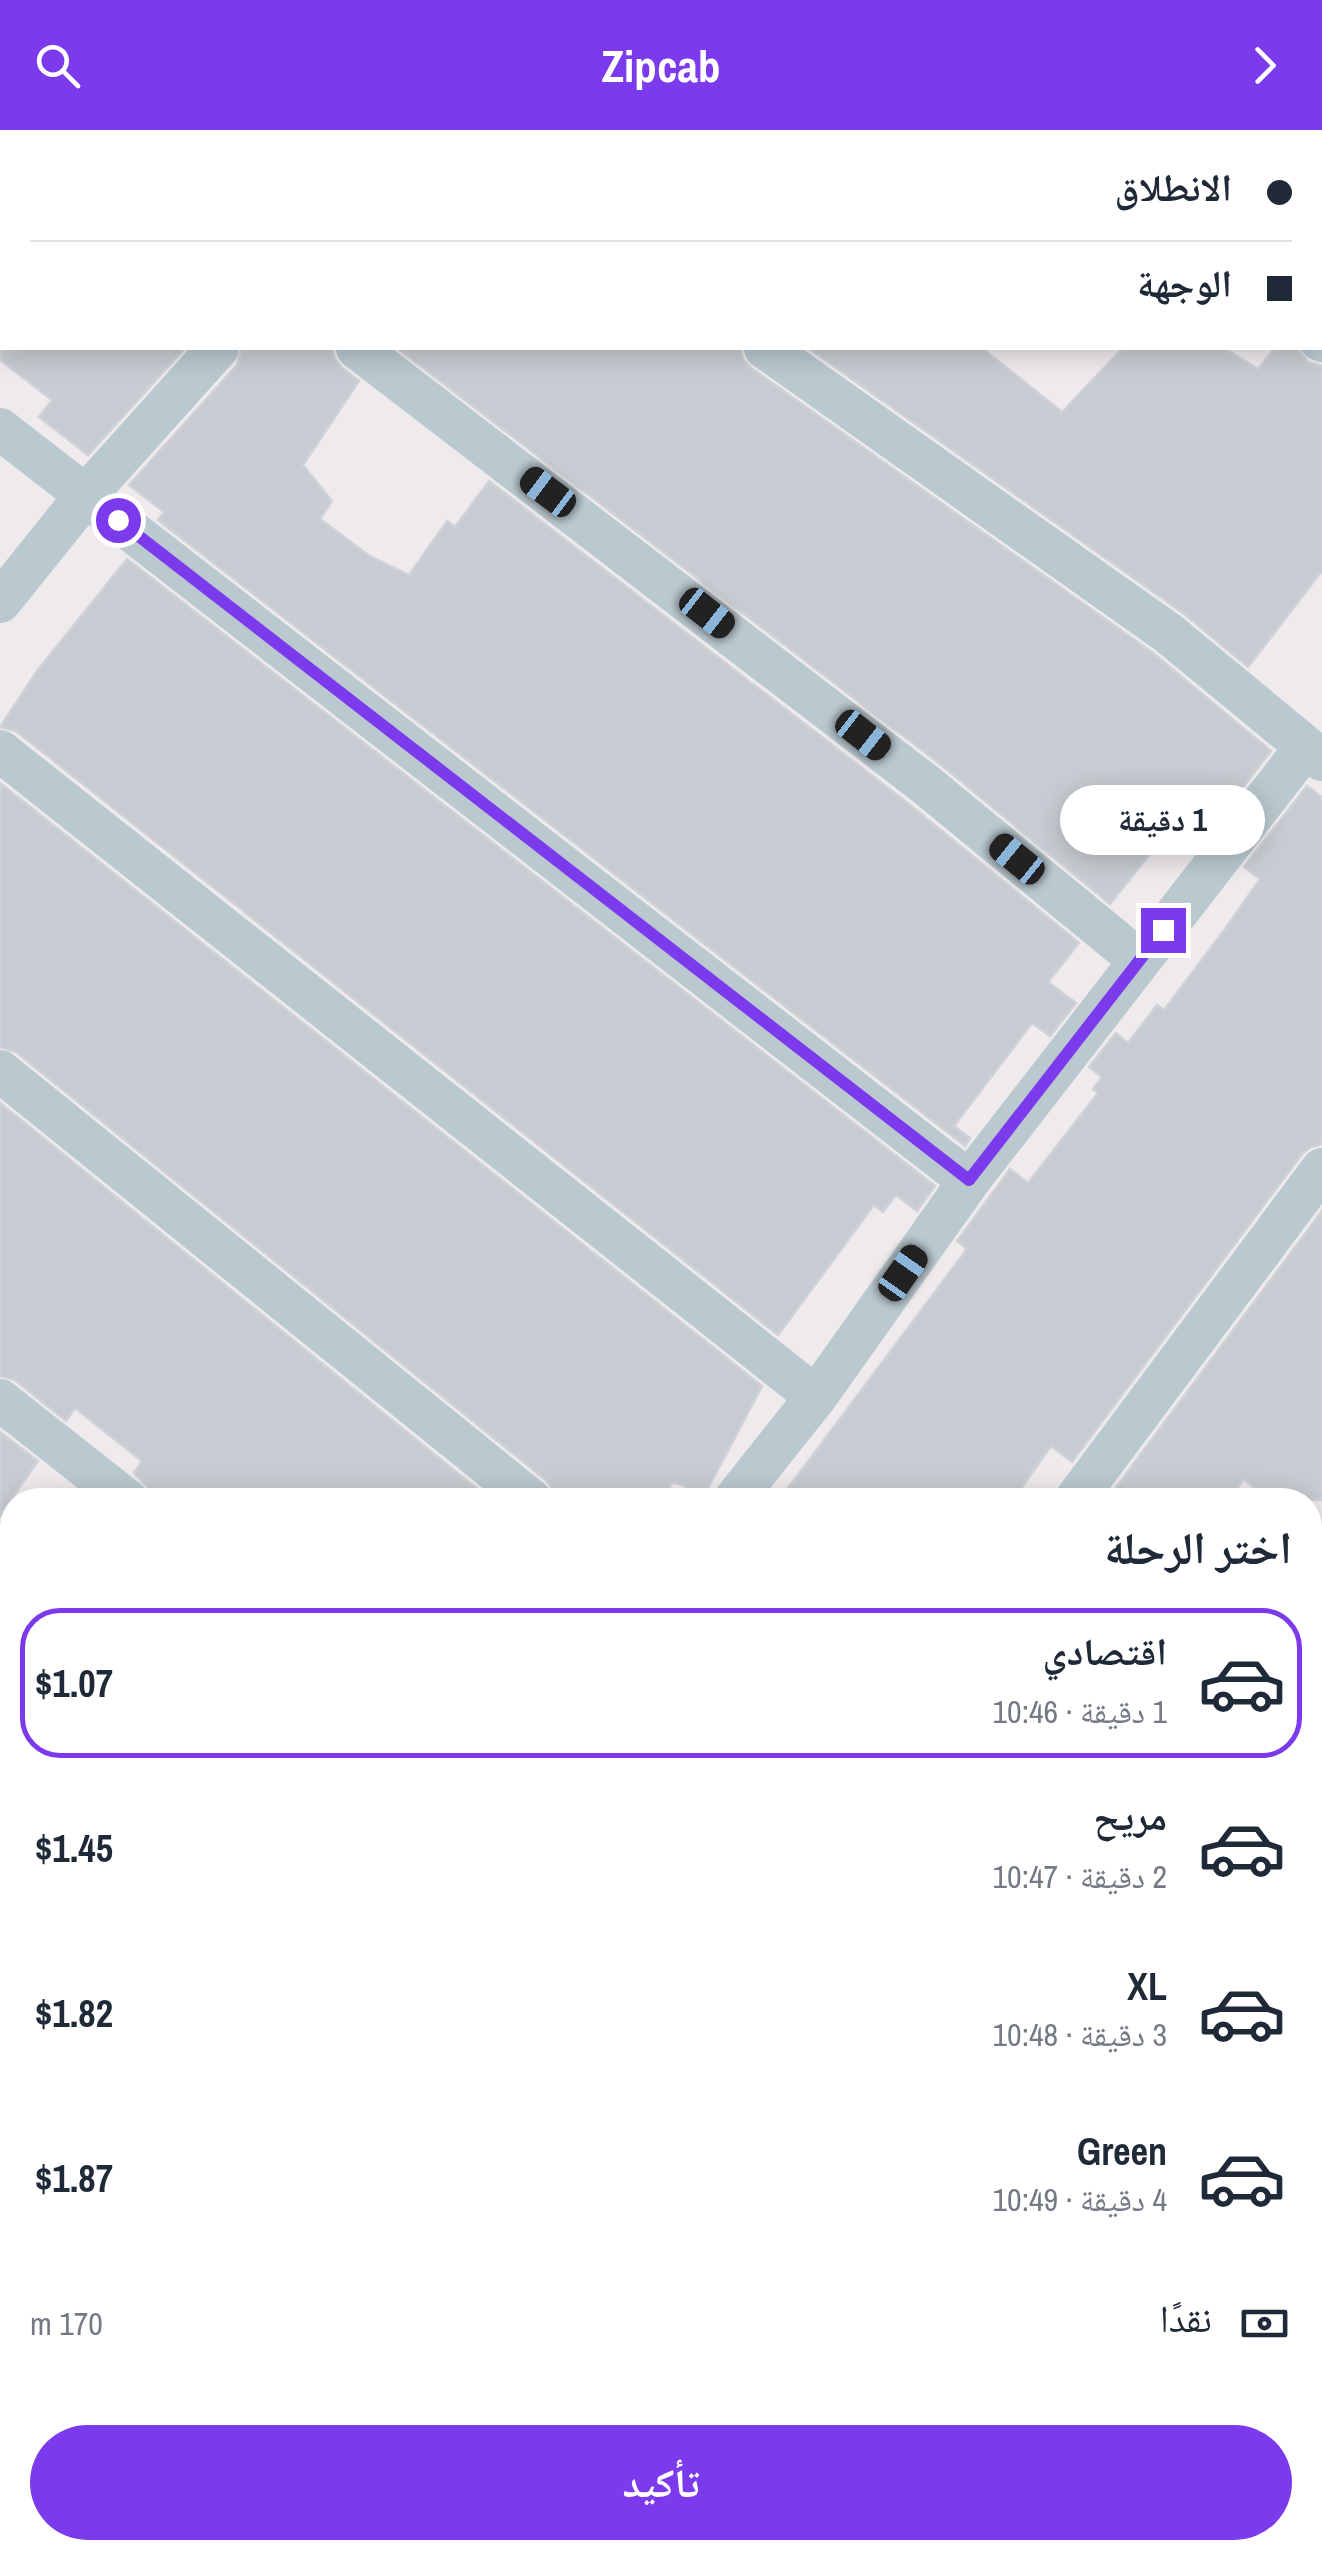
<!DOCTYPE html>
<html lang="ar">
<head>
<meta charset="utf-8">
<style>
	body { margin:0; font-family:"Archivo Narrow","Noto Naskh Arabic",sans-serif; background:#f2f2f3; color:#1f2937; direction:rtl; height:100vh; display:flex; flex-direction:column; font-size:38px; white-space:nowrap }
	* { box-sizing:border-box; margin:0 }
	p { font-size:32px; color:#747a83 }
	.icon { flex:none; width:55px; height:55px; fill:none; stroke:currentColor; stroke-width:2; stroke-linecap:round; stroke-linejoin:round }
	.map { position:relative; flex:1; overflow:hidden; direction:ltr }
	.side { position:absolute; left:0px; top:1358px; width:1322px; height:1072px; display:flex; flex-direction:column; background:#fff; border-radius:40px 40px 0 0; box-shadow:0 5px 25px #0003; direction:rtl }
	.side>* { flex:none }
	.banner { position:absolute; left:0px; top:0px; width:1322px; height:220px; box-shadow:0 5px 25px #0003; direction:rtl; display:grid; align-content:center; height:220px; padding:0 30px; background:#fff }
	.end { position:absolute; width:45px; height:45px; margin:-22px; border:12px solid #7c3aed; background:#fff; box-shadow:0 0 0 5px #fff }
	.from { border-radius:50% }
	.bubble { position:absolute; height:70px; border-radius:35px; background:#fff; box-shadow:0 5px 25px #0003; font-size:32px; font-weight:700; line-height:70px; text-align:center; direction:rtl }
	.car { position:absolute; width:30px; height:60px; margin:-30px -15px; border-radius:12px; box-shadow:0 0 8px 2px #0007; background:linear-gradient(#222 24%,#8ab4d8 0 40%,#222 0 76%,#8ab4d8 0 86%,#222 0) }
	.banner b { display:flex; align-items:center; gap:35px; height:95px; font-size:38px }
	.banner b+b { border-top:2px solid #e0e1e3 }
	.banner i { width:25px; height:25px; background:#1f2937 }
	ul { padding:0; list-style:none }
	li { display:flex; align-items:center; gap:30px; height:150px; margin:0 20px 15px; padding:0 10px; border:5px solid transparent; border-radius:40px }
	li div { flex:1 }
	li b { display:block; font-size:38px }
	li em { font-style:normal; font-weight:700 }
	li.on { border-color:#7c3aed }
	li>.icon { width:90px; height:90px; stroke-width:1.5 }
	h2 { padding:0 30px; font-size:45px; line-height:120px }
	.pay { display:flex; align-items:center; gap:25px; height:110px; padding:0 30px; font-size:38px }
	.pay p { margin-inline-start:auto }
	.primary-button { display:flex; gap:20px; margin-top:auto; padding:20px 30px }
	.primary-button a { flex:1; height:115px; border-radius:60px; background:#7c3aed; color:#fff; font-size:40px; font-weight:700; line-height:115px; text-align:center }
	header { display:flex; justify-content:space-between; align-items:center; height:130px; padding:0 30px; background:#7c3aed; color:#fff; font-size:45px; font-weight:700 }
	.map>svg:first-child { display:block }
	.building { fill:#c7ccd2; stroke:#cfd2d9; stroke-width:2.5 }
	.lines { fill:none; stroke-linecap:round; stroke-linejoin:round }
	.minor { stroke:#bac8d0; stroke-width:42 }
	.route { stroke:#7c3aed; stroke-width:12 }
</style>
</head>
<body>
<header><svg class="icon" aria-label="forward" viewBox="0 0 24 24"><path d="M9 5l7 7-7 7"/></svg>Zipcab<svg class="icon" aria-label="search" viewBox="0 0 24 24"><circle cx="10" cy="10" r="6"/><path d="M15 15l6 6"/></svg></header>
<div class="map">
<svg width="1322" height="2428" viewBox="0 0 1322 2428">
	<rect width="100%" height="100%" fill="#efebec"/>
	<path class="building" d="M 0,218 L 185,218 L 88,325 L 39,287 L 52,270 L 0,230 Z
		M 242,218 L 332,218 L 334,228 L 341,237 L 359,251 L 303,335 L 332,371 L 320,389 L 368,425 L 409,445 L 447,391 L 455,397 L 489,351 L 909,674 L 1079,813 L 1048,852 L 1076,873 L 1050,906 L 1032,893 L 954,996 L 970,1008 L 965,1016 L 158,390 L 164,382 L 129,355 L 237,235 Z
		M 397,218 L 740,218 L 743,229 L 751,238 L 1153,523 L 1271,621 L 1205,706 L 1180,687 L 1110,774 L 940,634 Z
		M 808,218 L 982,218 L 1062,282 L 1123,218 L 1224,218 L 1258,239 L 1275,218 L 1297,218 L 1308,232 L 1322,236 L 1322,441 L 1248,537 L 1183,483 Z
		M 127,429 L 935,1056 L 917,1081 L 896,1065 L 883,1082 L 874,1075 L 778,1205 L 16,601 L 0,597 L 37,541 Z
		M 0,653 L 762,1256 L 705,1364 L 673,1352 L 660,1370 L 555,1370 L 554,1360 L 547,1351 L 16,922 L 0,917 Z
		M 1307,656 L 1322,667 L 1322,1014 L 1311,1017 L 1302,1024 L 1072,1332 L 1051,1316 L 1013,1370 L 779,1370 L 967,1119 L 957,1111 L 1010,1039 L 1028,1053 L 1098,963 L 1093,959 L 1102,947 L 1089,937 L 1116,903 L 1128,913 L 1157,875 L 1164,880 L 1225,799 L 1260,749 L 1244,737 Z
		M 0,973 L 491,1370 L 151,1370 L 150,1360 L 134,1343 L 142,1331 L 75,1278 L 66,1291 L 15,1250 L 0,1246 Z
		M 1322,1081 L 1322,1370 L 1272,1370 L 1244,1350 L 1227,1370 L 1128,1370 L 1114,1360 Z
		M 0,1302 L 38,1331 L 0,1385 Z"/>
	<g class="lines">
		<path class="minor" d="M 458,0 L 462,2
			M 803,0 L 807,2
			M 40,2 L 42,0
			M 362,2 L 364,0
			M 0,56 L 2,53
			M 1320,210 L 1322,211
			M 357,218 L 925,654 L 1139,830
			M 765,218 L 1168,503 L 1322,630
			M 0,299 L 969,1051
			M 0,472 L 86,365 L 218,218
			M 0,621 L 816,1267
			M 0,941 L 531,1370
			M 0,1270 L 127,1370
			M 734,1370 L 816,1267 L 969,1051 L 1305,618
			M 1075,1370 L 1322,1039
			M 0,1682 L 12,1691
			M 0,1783 L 12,1766
			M 1004,2418 L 1018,2428"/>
	</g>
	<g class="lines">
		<path class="route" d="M 118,390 L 969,1050 L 1163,800"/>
	</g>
</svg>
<i class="end from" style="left:118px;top:390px"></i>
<i class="end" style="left:1163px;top:800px"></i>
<div class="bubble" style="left:1060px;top:655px;width:205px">1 دقيقة</div>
<i class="car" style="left:548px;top:362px;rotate:307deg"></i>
<i class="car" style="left:707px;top:483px;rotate:128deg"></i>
<i class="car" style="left:863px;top:605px;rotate:128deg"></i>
<i class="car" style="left:1017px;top:729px;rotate:309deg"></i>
<i class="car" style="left:903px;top:1143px;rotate:35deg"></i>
<div class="banner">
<b><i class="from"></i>الانطلاق</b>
<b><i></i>الوجهة</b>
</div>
<section class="side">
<h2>اختر الرحلة</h2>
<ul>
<li class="on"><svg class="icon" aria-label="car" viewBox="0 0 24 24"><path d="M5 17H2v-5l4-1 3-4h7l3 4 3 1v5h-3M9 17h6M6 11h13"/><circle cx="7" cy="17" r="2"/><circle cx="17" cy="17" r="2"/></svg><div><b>اقتصادي</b><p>1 دقيقة · 10:46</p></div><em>$1.07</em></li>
<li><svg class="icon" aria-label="car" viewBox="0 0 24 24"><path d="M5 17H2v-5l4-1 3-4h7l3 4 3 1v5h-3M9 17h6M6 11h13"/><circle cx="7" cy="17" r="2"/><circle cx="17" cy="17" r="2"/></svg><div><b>مريح</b><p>2 دقيقة · 10:47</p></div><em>$1.45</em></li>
<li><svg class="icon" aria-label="car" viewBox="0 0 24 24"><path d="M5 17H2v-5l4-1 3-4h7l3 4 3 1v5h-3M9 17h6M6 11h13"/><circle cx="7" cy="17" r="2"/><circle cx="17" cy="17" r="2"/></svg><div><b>XL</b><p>3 دقيقة · 10:48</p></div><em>$1.82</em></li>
<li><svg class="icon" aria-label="car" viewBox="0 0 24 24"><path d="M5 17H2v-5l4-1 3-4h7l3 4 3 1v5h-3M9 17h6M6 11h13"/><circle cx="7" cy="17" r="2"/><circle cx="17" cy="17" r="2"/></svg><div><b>Green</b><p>4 دقيقة · 10:49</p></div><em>$1.87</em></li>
</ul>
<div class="pay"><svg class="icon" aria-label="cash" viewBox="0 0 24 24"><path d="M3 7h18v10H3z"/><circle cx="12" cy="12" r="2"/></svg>نقدًا<p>170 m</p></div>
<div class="primary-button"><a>تأكيد</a></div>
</section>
</div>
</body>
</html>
